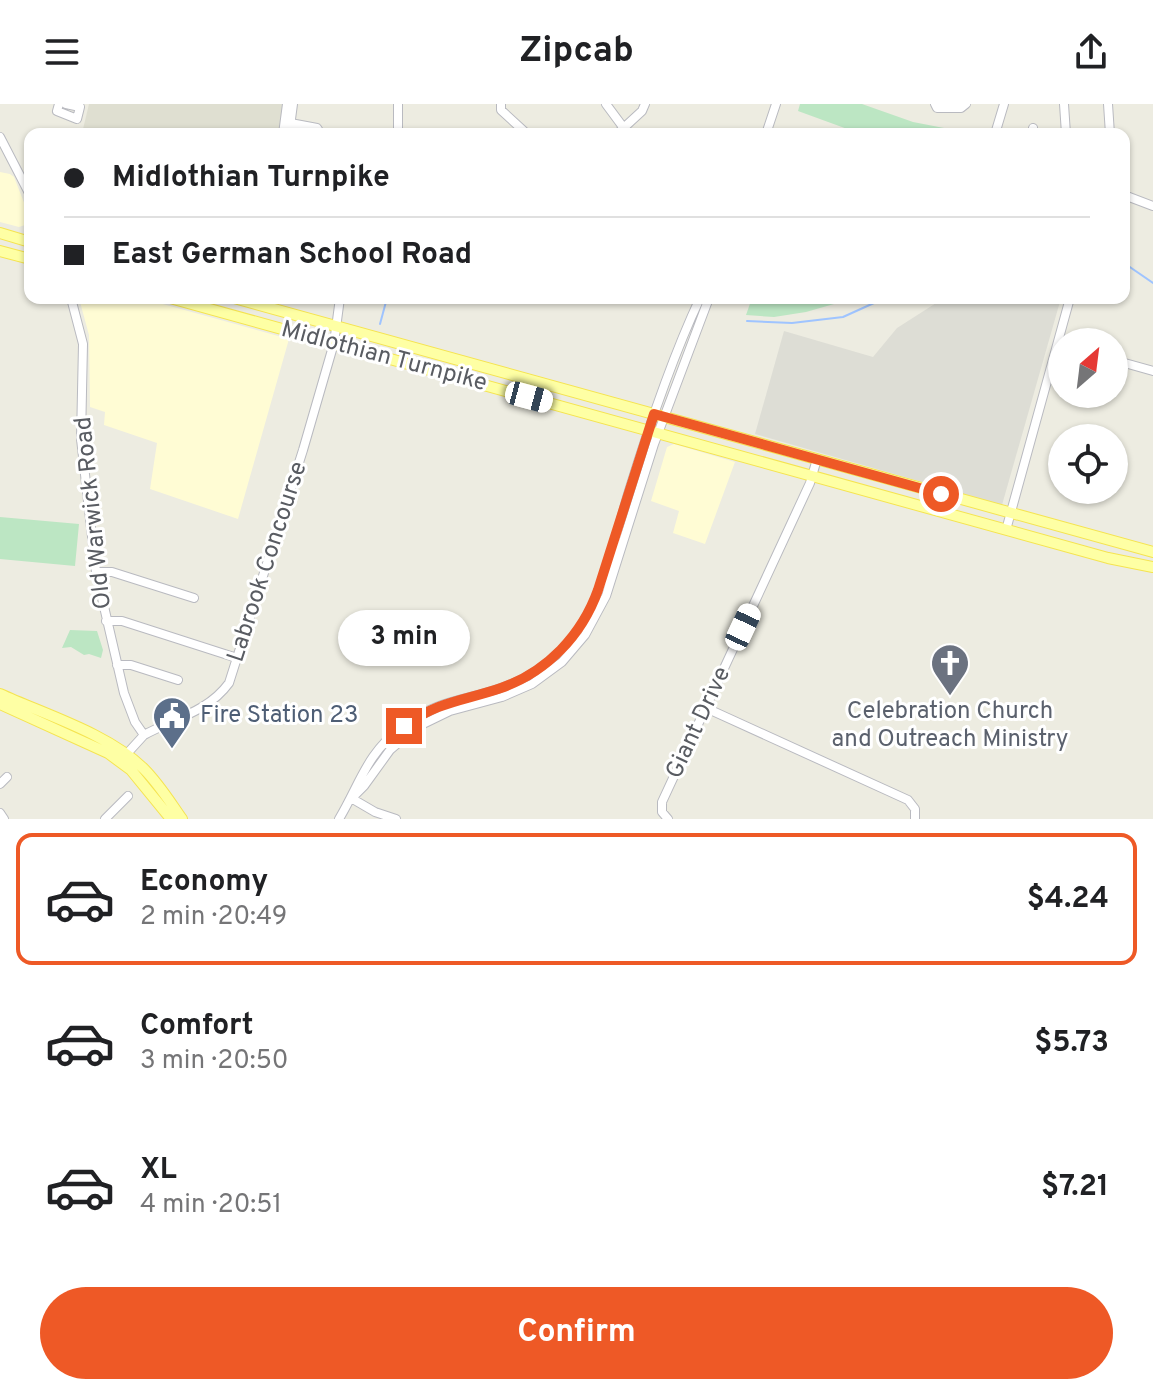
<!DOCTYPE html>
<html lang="en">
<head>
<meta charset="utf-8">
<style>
	body { margin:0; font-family:Overpass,sans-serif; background:#f2f2f2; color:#202124; height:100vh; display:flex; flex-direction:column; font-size:30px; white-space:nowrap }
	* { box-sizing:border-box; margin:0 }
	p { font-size:26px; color:#757577 }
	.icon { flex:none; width:44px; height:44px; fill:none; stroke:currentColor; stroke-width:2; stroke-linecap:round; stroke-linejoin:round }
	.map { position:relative; height:715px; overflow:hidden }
	.sheet { display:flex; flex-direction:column; background:#fff; flex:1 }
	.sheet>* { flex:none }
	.top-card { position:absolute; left:24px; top:24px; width:1106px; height:176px; border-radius:16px; box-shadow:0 2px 6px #0004; display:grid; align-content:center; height:176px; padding:0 40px; background:#fff }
	.needle { width:52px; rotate:28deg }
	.buttons { position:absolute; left:1048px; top:224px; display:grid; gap:16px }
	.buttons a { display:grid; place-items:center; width:80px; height:80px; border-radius:50%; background:#fff; box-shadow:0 2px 6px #0004; font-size:40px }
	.end { position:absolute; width:36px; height:36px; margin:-18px; border:10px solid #ee5926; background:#fff; box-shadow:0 0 0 4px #fff }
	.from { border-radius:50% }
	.bubble { position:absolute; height:56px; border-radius:28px; background:#fff; box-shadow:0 2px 6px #0004; font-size:26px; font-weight:700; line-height:56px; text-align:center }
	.car { position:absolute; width:24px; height:48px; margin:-24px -12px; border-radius:10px; box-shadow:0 0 6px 2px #0007; background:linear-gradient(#fff 24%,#345 0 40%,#fff 0 76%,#345 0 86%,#fff 0) }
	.top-card b { display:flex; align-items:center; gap:28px; height:76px; font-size:30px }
	.top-card b+b { border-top:2px solid #e0e0e0 }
	.top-card i { width:20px; height:20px; background:#202124 }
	ul { padding:14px 0 0; list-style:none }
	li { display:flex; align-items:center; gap:24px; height:132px; margin:0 16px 12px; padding:0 24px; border:4px solid transparent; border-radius:16px }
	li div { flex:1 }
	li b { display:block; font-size:30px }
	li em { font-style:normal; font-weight:700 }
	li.current { border-color:#ee5926 }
	li>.icon { width:72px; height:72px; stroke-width:1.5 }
	.primary-button { display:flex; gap:16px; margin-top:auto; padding:16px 40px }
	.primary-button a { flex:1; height:92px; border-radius:48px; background:#ee5926; color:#fff; font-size:32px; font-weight:700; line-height:92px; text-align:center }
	header { display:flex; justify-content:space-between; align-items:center; height:104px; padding:0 40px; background:#fff; font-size:36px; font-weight:700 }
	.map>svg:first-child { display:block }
	.commercial { fill:#fffcd4 }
	.industrial { fill:#ddddd5 }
	.education { fill:#dfdfd1 }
	.green { fill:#bce6c3 }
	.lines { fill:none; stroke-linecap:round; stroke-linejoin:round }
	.stream { stroke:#9fc4ff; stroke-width:2 }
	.minor-casing { stroke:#b9bac0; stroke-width:10 }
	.major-casing { stroke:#f5e451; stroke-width:12 }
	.minor { stroke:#fff; stroke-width:8 }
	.major { stroke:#feffa4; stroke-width:10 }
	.route { stroke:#ee5926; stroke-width:10 }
	.labels { text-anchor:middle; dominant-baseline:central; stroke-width:6; stroke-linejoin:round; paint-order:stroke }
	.street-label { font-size:24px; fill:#595c62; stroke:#fff }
	.worship-label { font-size:24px; fill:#5b616d; stroke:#fff }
	.service-label { font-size:24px; fill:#4e5e75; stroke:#fff; text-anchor:start }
</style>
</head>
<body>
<header><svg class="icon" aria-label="menu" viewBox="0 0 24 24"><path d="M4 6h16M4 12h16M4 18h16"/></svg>Zipcab<svg class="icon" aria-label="share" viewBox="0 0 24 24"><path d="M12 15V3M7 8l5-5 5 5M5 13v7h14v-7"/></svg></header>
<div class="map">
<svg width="1153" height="715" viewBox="0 0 1153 715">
	<rect width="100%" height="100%" fill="#edece1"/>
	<path class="commercial" d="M 0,68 L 10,70 L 14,73 L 30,114 L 28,120 L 19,123 L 0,118 Z
		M 84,194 L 141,194 L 289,235 L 238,415 L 150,385 L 157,339 L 104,321 L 105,308 L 90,303 L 89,231 L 80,198 Z
		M 674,340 L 735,358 L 705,440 L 673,429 L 679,407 L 651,397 L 667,343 Z"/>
	<path class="industrial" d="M 944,194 L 1061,194 L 1002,401 L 755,330 L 784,227 L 873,253 L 897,224 Z"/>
	<path class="education" d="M 89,0 L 284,0 L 279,30 L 102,30 L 83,25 Z"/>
	<path class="green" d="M 800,0 L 862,0 L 913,18 L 975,30 L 861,30 L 798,7 Z
		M 752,194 L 855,194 L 806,208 L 774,213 L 746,211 Z
		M 0,413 L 79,420 L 75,462 L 0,455 Z
		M 70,526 L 97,527 L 103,546 L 101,554 L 89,550 L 84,551 L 71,543 L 62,544 Z"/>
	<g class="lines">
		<path class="stream" d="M 1124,159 L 1153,179
			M 747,217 L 792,219 L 843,213 L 885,194
			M 380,220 L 387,194"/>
		<g class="minor-casing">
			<path id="minor" d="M 59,0 L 57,7 L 77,15 L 80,3 L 66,0
				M 398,0 L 398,30
				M 501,0 L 501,6 L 527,30
				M 606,0 L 623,23
				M 935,0 L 937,4 L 961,4 L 966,0
				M 1064,0 L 1066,30
				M 1108,0 L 1110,30
				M 285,18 L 317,24 L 321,30
				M 283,30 L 287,0
				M 289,30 L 293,0
				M 617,30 L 642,7 L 645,0
				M 766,30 L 776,0
				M 995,30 L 1004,0
				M 1032,30 L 1033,24
				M 0,33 L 30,91
				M 1124,91 L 1153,102
				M 71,194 L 83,240 L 81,335 L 96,468 L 124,589 L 135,618 L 144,631 L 123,654
				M 1114,256 L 1153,267
				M 1006,426 L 1070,194
				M 96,468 L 112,468 L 194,494
				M 106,517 L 122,517 L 237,554
				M 117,561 L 131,561 L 178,576
				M 706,604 L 908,696 L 915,705 L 915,715
				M 144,631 C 173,615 208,608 229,579 L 303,346 L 334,239 L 340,194
				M 0,680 L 7,673
				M 351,694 L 375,708 L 396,715
				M 352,694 L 364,682 L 390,646 L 417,623 L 450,607 L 502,593 L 532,580 L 562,558 L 585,531 L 606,492 L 654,340 L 709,194
				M 0,709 L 4,715
				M 105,715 L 128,692
				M 339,715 C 361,678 366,650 403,622 C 438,595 467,597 504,583 C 529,574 551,558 569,538 C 603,499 614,436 629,387 C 649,322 671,256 700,194
				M 668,715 L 662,708 L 662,698 L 810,379 L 817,355"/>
		</g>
		<g class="major-casing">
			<path id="major" d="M 0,129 L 30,138
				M 0,147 L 30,155
				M 170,194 L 1108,454 L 1153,463
				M 234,194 L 1153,448
				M 0,590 C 46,611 109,630 144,665 C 159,680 170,698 182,715
				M 0,600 L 108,649 L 131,666 L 171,715"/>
		</g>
		<use href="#minor" class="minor"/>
		<use href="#major" class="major"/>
	</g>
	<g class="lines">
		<path class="route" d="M 404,622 C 439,597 463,597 501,584 C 547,568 582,531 598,486 L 654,310 L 941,390"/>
	</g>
	<defs>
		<g id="church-pin" transform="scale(2)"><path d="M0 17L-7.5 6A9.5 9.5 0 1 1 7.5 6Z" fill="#6b7280" stroke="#fff"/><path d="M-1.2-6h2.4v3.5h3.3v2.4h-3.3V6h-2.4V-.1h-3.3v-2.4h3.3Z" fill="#fff"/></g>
		<g id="civic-pin" transform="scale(2)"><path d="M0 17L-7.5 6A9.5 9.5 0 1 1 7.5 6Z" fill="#5c6f8a" stroke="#fff"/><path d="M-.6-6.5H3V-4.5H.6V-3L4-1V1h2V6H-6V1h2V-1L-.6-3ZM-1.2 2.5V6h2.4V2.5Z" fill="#fff"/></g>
	</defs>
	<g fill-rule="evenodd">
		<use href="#church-pin" x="950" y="559"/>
		<use href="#civic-pin" x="172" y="612"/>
	</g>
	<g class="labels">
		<g class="street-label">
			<text transform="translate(384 253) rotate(15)">Midlothian Turnpike</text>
			<text transform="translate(94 409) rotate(-96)">Old Warwick Road</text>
			<text transform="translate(268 458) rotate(-72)">Labrook Concourse</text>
			<text transform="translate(699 619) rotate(-65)">Giant Drive</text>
		</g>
		<g class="worship-label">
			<text x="950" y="608">Celebration Church<tspan x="950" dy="28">and Outreach Ministry</tspan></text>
		</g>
		<g class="service-label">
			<text x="200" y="612">Fire Station 23</text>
		</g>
	</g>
</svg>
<div class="buttons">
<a><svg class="needle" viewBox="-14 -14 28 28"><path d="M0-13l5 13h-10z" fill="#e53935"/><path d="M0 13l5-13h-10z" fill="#757577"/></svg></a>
<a><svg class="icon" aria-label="locate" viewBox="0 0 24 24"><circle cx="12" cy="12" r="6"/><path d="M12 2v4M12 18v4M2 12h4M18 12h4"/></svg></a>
</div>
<i class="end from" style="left:941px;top:390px"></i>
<i class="end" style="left:404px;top:622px"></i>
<div class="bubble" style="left:338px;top:506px;width:132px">3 min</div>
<i class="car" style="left:529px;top:293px;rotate:105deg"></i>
<i class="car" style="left:743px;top:523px;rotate:25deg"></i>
<div class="top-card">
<b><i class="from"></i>Midlothian Turnpike</b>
<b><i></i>East German School Road</b>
</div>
</div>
<section class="sheet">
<ul>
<li class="current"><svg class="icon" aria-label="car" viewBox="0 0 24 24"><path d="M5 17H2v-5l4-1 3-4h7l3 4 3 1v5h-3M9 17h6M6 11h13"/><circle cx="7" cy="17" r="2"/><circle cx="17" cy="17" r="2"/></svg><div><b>Economy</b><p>2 min · 20:49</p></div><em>$4.24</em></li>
<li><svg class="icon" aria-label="car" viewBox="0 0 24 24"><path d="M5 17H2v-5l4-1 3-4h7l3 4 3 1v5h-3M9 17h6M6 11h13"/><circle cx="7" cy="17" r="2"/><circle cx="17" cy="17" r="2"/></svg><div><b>Comfort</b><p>3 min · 20:50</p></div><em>$5.73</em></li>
<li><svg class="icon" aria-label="car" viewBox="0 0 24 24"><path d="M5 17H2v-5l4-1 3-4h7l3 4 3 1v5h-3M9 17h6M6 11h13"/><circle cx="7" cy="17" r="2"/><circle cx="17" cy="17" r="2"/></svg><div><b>XL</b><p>4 min · 20:51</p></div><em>$7.21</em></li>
</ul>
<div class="primary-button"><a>Confirm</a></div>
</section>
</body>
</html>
